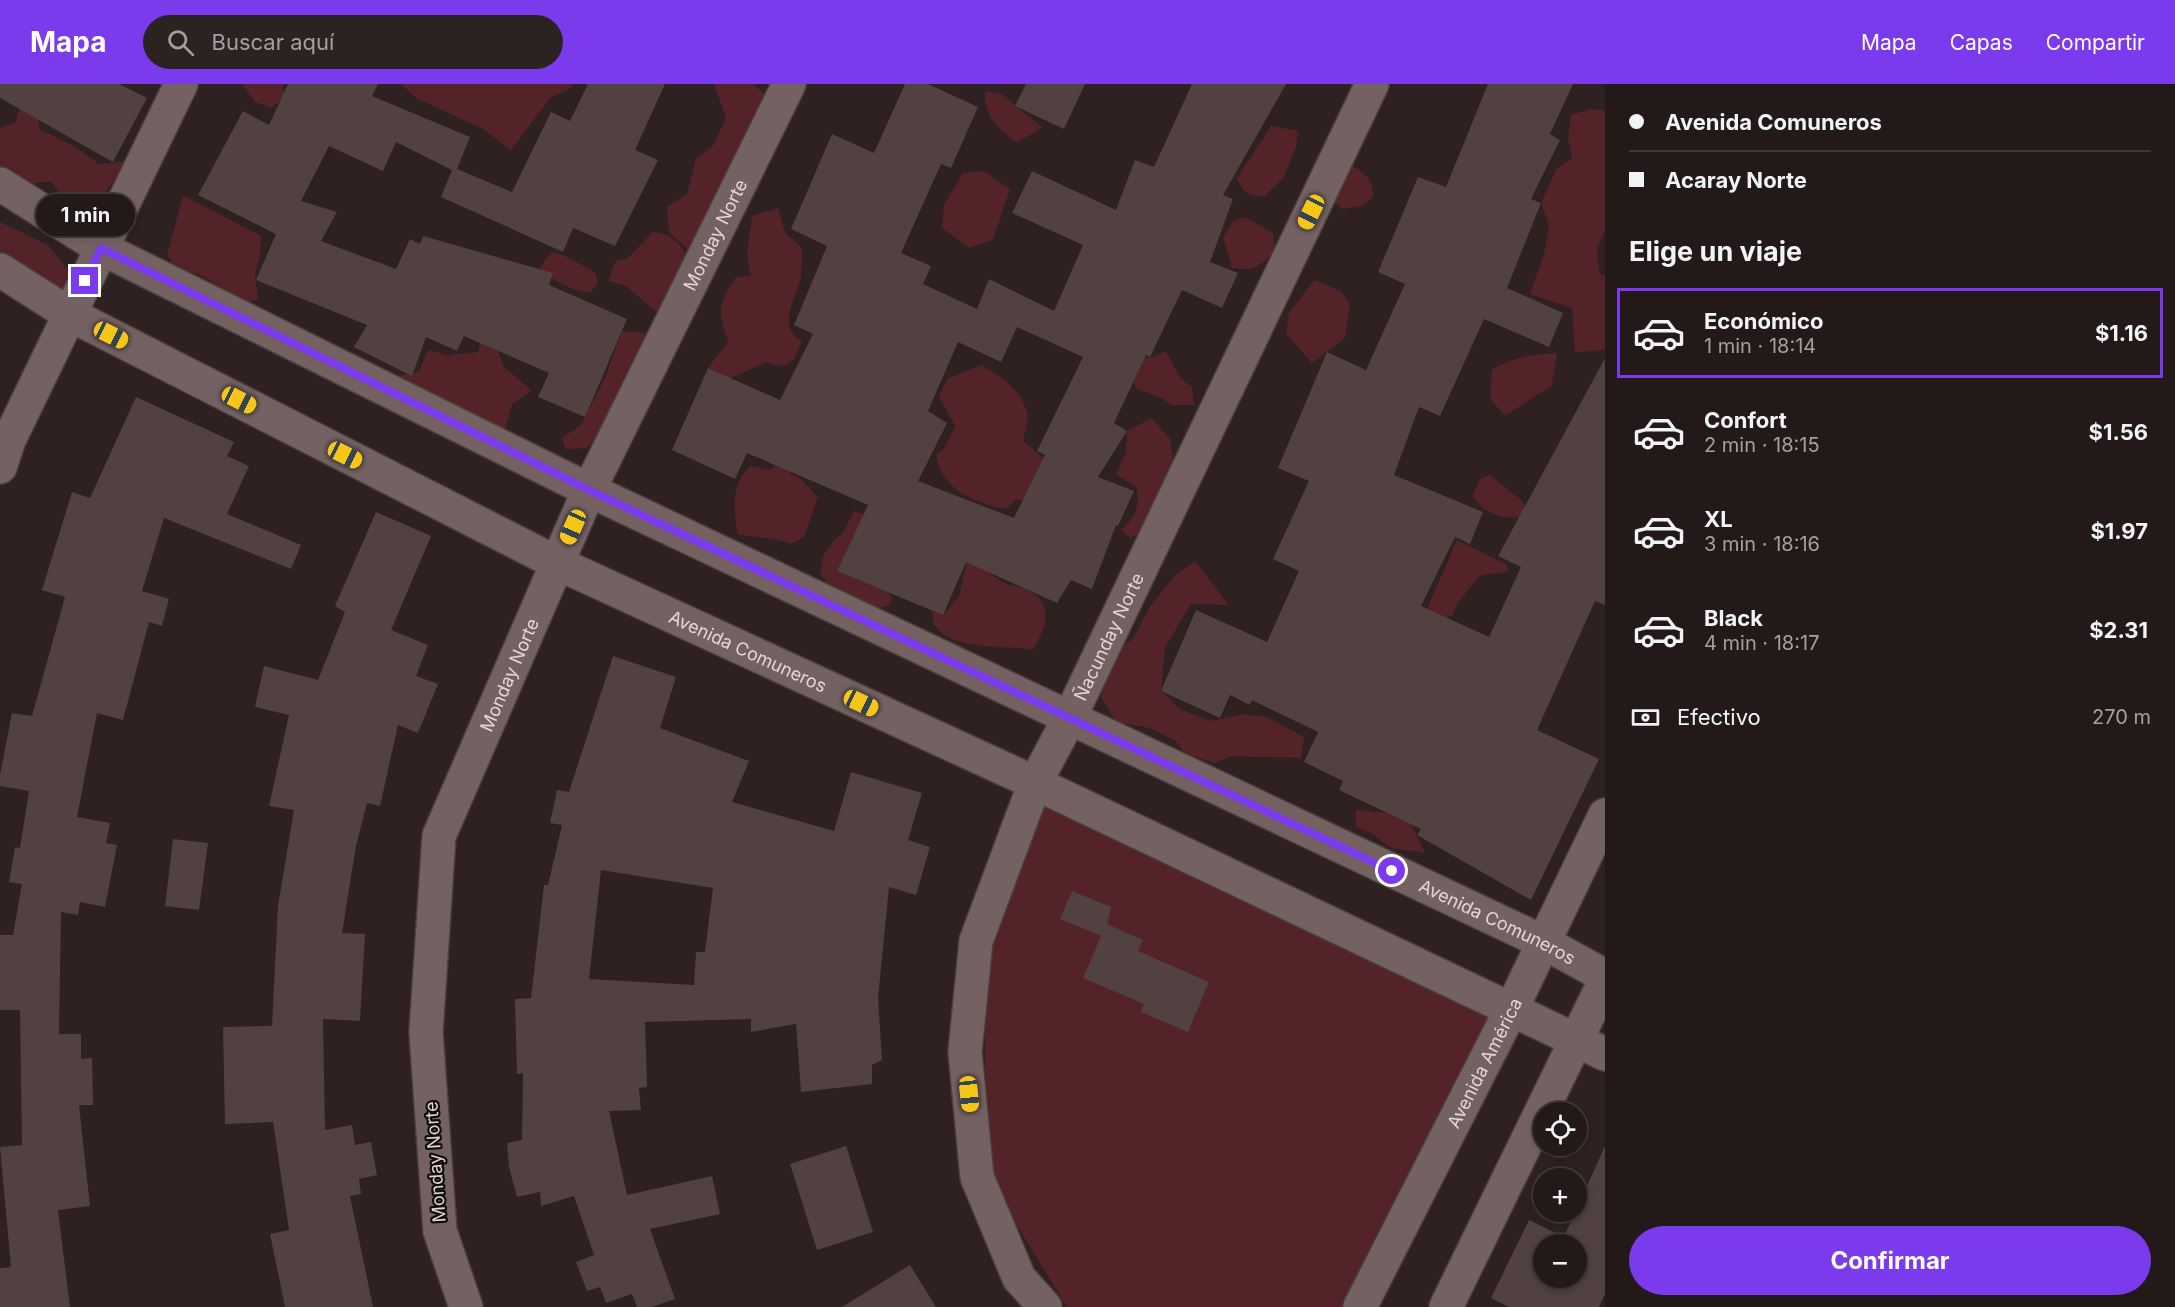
<!DOCTYPE html>
<html lang="es">
<head>
<meta charset="utf-8">
<style>
	body { margin:0; font-family:Inter,sans-serif; background:#2b2222; color:#f1f3f6; height:100vh; display:flex; flex-direction:column; font-size:22px; white-space:nowrap }
	* { box-sizing:border-box; margin:0 }
	p { font-size:20px; color:#a3a0a2 }
	.icon { flex:none; width:33px; height:33px; fill:none; stroke:currentColor; stroke-width:2; stroke-linecap:round; stroke-linejoin:round }
	.map { position:relative; flex:1; overflow:hidden }
	.drawer { display:flex; flex-direction:column; background:#231919; width:570px }
	.drawer>* { flex:none }
	.guide { display:grid; align-content:center; height:132px; padding:0 24px; background:#231919 }
	.controls { position:absolute; left:1533px; top:1018px; display:grid; gap:12px }
	.controls a { display:grid; place-items:center; width:54px; height:54px; border-radius:50%; background:#231919; box-shadow:0 3px 9px #0003,0 0 0 2px #403838; font-size:30px }
	.end { position:absolute; width:27px; height:27px; margin:-14px; border:8px solid #7c3aed; background:#fff; box-shadow:0 0 0 3px #fff }
	.from { border-radius:50% }
	.bubble { position:absolute; height:42px; border-radius:21px; background:#231919; box-shadow:0 3px 9px #0003,0 0 0 2px #403838; font-size:20px; font-weight:700; line-height:42px; text-align:center }
	.car { position:absolute; width:18px; height:36px; margin:-18px -9px; border-radius:8px; box-shadow:0 0 4px 2px #0007; background:linear-gradient(#f5c518 24%,#345 0 40%,#f5c518 0 76%,#345 0 86%,#f5c518 0) }
	.guide b { display:flex; align-items:center; gap:21px; height:57px; font-size:22px }
	.guide b+b { border-top:2px solid #403838 }
	.guide i { width:15px; height:15px; background:#f1f3f6 }
	ul { padding:0; list-style:none }
	li { display:flex; align-items:center; gap:18px; height:90px; margin:0 12px 9px; padding:0 12px; border:3px solid transparent; border-radius:0px }
	li div { flex:1 }
	li b { display:block; font-size:22px }
	li em { font-style:normal; font-weight:700 }
	li.on { border-color:#7c3aed }
	li>.icon { width:54px; height:54px; stroke-width:1.5 }
	h2 { padding:0 24px; font-size:27px; line-height:72px }
	.pay { display:flex; align-items:center; gap:15px; height:66px; padding:0 24px; font-size:22px }
	.pay p { margin-inline-start:auto }
	.button { display:flex; gap:12px; margin-top:auto; padding:12px 24px }
	.button a { flex:1; height:69px; border-radius:36px; background:#7c3aed; color:#fff; font-size:24px; font-weight:700; line-height:69px; text-align:center }
	header { display:flex; align-items:center; gap:36px; box-sizing:border-box; height:84px; padding:0 30px; background:#7c3aed; color:#fff }
	header strong { font-size:28px }
	nav { display:flex; gap:33px; margin-inline-start:auto; font-size:21px }
	.search { width:420px; height:54px; background:#2b2222; display:flex; align-items:center; gap:15px; box-sizing:border-box; padding:0 21px; border-radius:33px; color:#a3a0a2; font-size:22px }
	main { display:flex; flex:1; min-height:0 }
	.map>svg:first-child { display:block }
	.green { fill:#532328 }
	.building { fill:#514141; fill-rule:evenodd }
	.lines { fill:none; stroke-linecap:round; stroke-linejoin:round }
	.minor-casing { stroke:#4c3f40; stroke-width:36 }
	.secondary-casing { stroke:#4c3f40; stroke-width:36 }
	.minor { stroke:#746263; stroke-width:33 }
	.secondary { stroke:#746263; stroke-width:33 }
	.route { stroke:#7c3aed; stroke-width:8 }
	.labels { text-anchor:middle; dominant-baseline:central; stroke-width:4.5; stroke-linejoin:round; paint-order:stroke }
	.street-label { font-size:18px; fill:#e1d7d7; stroke:#130c0d }
</style>
</head>
<body>
<header>
<strong>Mapa</strong>
<div class="search"><svg class="icon" aria-label="search" viewBox="0 0 24 24"><circle cx="10" cy="10" r="6"/><path d="M15 15l6 6"/></svg>Buscar aquí</div>
<nav><a>Mapa</a><a>Capas</a><a>Compartir</a></nav>
</header>
<main>
<div class="map">
<svg width="1605" height="1223" viewBox="0 0 1605 1223">
	<rect width="100%" height="100%" fill="#2f2121"/>
	<path class="green" d="M 244,0 L 284,0 L 282,4 L 286,10 L 272,24 L 255,18 L 243,2 Z
		M 401,0 L 572,0 L 571,4 L 550,14 L 511,66 L 483,45 L 416,14 Z
		M 714,0 L 753,0 L 765,11 L 763,30 L 698,164 L 688,166 L 669,148 L 667,123 L 687,110 L 696,74 L 713,62 L 726,33 Z
		M 985,7 L 1001,10 L 1042,43 L 1017,59 C 997,42 985,36 985,7 Z
		M 32,12 L 45,20 L 38,36 L 39,45 L 74,62 L 99,80 L 123,78 L 120,87 L 95,123 L 66,119 L 51,97 L 30,100 L 10,84 L 0,82 L 0,44 L 16,38 L 19,25 Z
		M 1591,25 L 1605,27 L 1605,146 L 1597,165 L 1599,189 L 1605,192 L 1605,266 L 1575,268 L 1572,224 L 1530,210 L 1544,170 L 1549,142 L 1541,119 L 1556,85 L 1572,75 L 1568,53 L 1571,31 Z
		M 1271,42 L 1298,47 L 1296,63 L 1284,93 L 1264,113 C 1248,111 1243,109 1237,94 Z
		M 1347,79 C 1362,87 1374,94 1373,113 L 1363,122 L 1342,125 L 1328,112 Z
		M 984,87 L 1010,105 L 993,156 L 969,164 L 942,144 L 944,121 L 963,89 Z
		M 183,111 L 261,152 L 260,172 L 255,190 L 258,216 L 245,219 L 201,191 L 177,185 L 167,172 Z
		M 778,124 L 785,148 L 802,164 C 802,173 802,184 801,193 C 797,213 775,243 802,257 L 794,275 L 782,283 L 767,278 L 731,294 L 708,284 L 728,258 C 718,227 717,220 736,193 L 751,192 L 747,171 L 752,132 Z
		M 1245,133 L 1273,149 L 1275,166 C 1260,182 1254,188 1232,184 L 1223,153 L 1234,137 Z
		M 0,138 L 48,161 L 77,198 L 58,223 L 0,186 Z
		M 653,148 C 673,150 682,161 691,179 L 668,227 L 656,228 L 625,201 L 608,197 L 616,176 L 627,175 Z
		M 552,168 C 570,172 579,181 595,188 L 598,199 L 590,209 C 572,206 551,197 539,184 Z
		M 1314,196 L 1341,207 L 1350,221 L 1345,254 L 1312,279 L 1286,250 L 1289,229 Z
		M 487,231 L 503,282 L 532,307 L 512,320 L 503,353 L 396,293 L 419,287 L 428,266 L 448,271 L 478,268 Z
		M 622,247 L 645,249 C 636,290 613,332 587,364 L 565,365 L 562,354 L 581,341 L 605,294 Z
		M 1166,267 L 1180,293 L 1192,303 L 1194,321 L 1171,321 L 1162,314 L 1137,305 L 1132,295 L 1140,274 L 1154,273 Z
		M 1557,269 L 1552,301 L 1505,332 L 1490,314 L 1492,286 C 1512,273 1534,270 1557,269 Z
		M 981,281 C 1001,292 1021,305 1027,329 C 1029,336 1025,349 1023,357 L 1046,376 L 1038,414 L 1015,416 L 1007,425 C 975,420 941,405 936,371 L 945,363 L 955,342 L 939,313 L 947,295 Z
		M 1152,334 L 1170,355 L 1175,389 L 1147,445 L 1131,454 L 1121,446 C 1135,433 1141,422 1136,403 L 1116,390 L 1126,369 L 1127,347 Z
		M 792,378 L 790,390 L 800,394 L 818,413 L 804,453 L 791,460 C 772,453 758,454 738,450 C 733,426 731,399 751,382 L 769,386 L 777,380 Z
		M 1490,391 L 1522,417 L 1531,432 C 1508,435 1487,434 1472,412 L 1480,395 Z
		M 854,427 L 864,430 L 837,487 L 888,508 L 892,514 L 890,521 L 879,524 L 835,509 L 820,489 L 823,472 L 835,455 L 842,450 Z
		M 1457,456 L 1507,481 L 1508,488 L 1480,491 L 1457,520 L 1453,531 L 1442,536 L 1423,534 Z
		M 969,469 C 979,479 989,490 1001,497 C 1009,502 1020,502 1028,506 C 1055,519 1046,546 1032,566 C 1005,560 956,568 937,544 C 933,540 933,531 931,526 L 943,531 L 959,512 Z
		M 1195,477 L 1229,521 L 1191,520 L 1165,563 L 1161,607 L 1181,626 L 1213,637 L 1242,630 L 1267,633 L 1304,653 L 1301,674 L 1232,672 L 1215,679 L 1184,669 L 1176,657 L 1150,644 L 1116,638 L 1101,613 L 1112,571 L 1133,555 L 1149,524 L 1174,492 Z
		M 1038,710 L 1494,928 L 1346,1223 L 1067,1223 L 986,1091 L 985,859 Z
		M 1356,726 L 1396,730 L 1411,740 L 1425,769 L 1391,764 L 1371,749 L 1356,743 Z"/>
	<path class="building" d="M 0,0 L 119,0 L 147,14 L 113,78 L 0,14 Z
		M 288,0 L 378,0 L 372,12 L 470,53 L 457,85 L 512,108 L 551,28 L 570,37 L 588,0 L 665,0 L 635,66 L 658,76 L 615,162 L 573,144 L 563,168 L 441,113 L 452,86 L 396,58 L 383,87 L 329,62 L 301,117 L 337,128 L 321,157 L 396,185 L 410,155 L 420,160 L 423,152 L 553,189 L 549,201 L 627,235 L 585,333 L 538,313 L 549,289 L 464,252 L 457,267 L 426,253 L 412,292 L 354,263 L 367,241 L 256,196 L 276,150 L 198,111 L 243,27 L 269,41 Z
		M 905,0 L 928,0 L 978,23 L 951,84 L 941,80 L 901,169 L 931,182 L 923,200 L 977,225 L 989,195 L 1054,227 L 1083,161 L 1012,129 L 1032,87 L 1116,126 L 1135,76 L 1154,83 L 1192,0 L 1286,0 L 1223,111 L 1233,115 L 1210,178 L 1238,189 L 1222,224 L 1182,206 L 1150,273 L 1146,271 L 1114,339 L 1127,347 L 1098,393 L 1134,407 L 1118,442 L 1116,441 L 1092,505 L 1071,496 L 1057,519 L 966,478 L 943,531 L 837,487 L 868,421 L 747,369 L 735,395 L 672,366 L 708,284 L 780,316 L 813,250 L 794,241 L 827,162 L 791,145 L 832,50 L 874,69 ZM 1017,243 L 1083,273 L 1037,367 L 1045,371 L 1014,434 L 918,397 L 947,339 L 928,327 L 958,258 L 1001,278 Z
		M 1026,0 L 1085,0 L 1064,45 L 1015,22 Z
		M 1488,0 L 1573,0 L 1550,50 L 1560,56 L 1531,115 L 1541,119 L 1507,204 L 1563,229 L 1549,263 L 1484,235 L 1440,332 L 1419,323 L 1394,391 L 1483,428 L 1470,460 L 1455,453 L 1421,522 L 1489,553 L 1521,483 L 1498,472 L 1605,274 L 1605,521 L 1595,517 L 1537,646 L 1599,675 L 1531,816 L 1417,751 L 1421,745 L 1339,706 L 1343,697 L 1304,678 L 1318,648 L 1252,616 L 1250,621 L 1230,611 L 1220,634 L 1161,607 L 1196,526 L 1267,558 L 1299,487 L 1273,475 L 1309,397 L 1278,384 L 1327,268 L 1366,286 L 1405,200 L 1378,188 L 1418,93 L 1446,103 Z
		M 136,313 L 234,358 L 227,372 L 249,382 L 227,430 L 301,461 L 291,485 L 164,434 L 142,507 L 169,515 L 162,542 L 149,538 L 123,636 L 97,629 L 77,733 L 110,739 L 106,759 L 117,761 L 105,823 L 80,818 L 78,831 L 61,828 L 59,950 L 81,950 L 81,975 L 92,974 L 93,1021 L 79,1021 L 90,1122 L 58,1126 L 70,1223 L 0,1223 L 0,1184 L 11,1183 L 0,1063 L 22,1061 L 20,926 L 0,926 L 0,851 L 13,851 L 22,800 L 9,798 L 15,763 L 20,764 L 29,707 L 0,702 L 0,691 L 12,629 L 32,632 L 65,513 L 42,506 L 72,408 L 90,414 Z
		M 376,428 L 431,452 L 391,546 L 428,561 L 416,592 L 438,600 L 418,649 L 398,641 L 380,722 L 367,719 L 356,762 L 342,849 L 365,850 L 360,937 L 323,935 L 325,1046 L 352,1041 L 355,1061 L 371,1058 L 377,1091 L 359,1095 L 361,1110 L 350,1112 L 373,1223 L 285,1223 L 270,1150 L 289,1146 L 273,1038 L 225,1040 L 223,943 L 272,942 L 278,822 L 294,726 L 269,722 L 289,631 L 255,623 L 264,582 L 318,596 L 345,528 L 335,522 Z
		M 613,572 L 676,593 L 660,644 L 749,677 L 732,718 L 834,747 L 851,688 L 922,709 L 908,756 L 930,763 L 916,811 L 889,803 L 878,914 L 882,976 L 872,981 L 872,1000 L 801,1008 L 796,940 L 751,948 L 751,935 L 645,938 L 647,1003 L 639,1004 L 641,1026 L 609,1027 L 627,1111 L 712,1092 L 720,1130 L 650,1145 L 675,1215 L 652,1223 L 637,1223 L 632,1210 L 606,1219 L 600,1203 L 587,1207 L 576,1178 L 594,1171 L 574,1112 L 541,1122 L 540,1108 L 517,1113 L 509,1083 L 507,1059 L 522,1056 L 523,989 L 517,990 L 515,915 L 531,914 L 544,801 L 548,801 L 562,741 L 550,739 L 557,706 L 569,708 ZM 601,786 L 713,804 L 705,868 L 696,868 L 694,901 L 589,895 Z
		M 173,755 L 208,759 L 199,826 L 165,822 Z
		M 1072,807 L 1111,823 L 1107,840 L 1143,856 L 1138,867 L 1209,898 L 1188,948 L 1141,928 L 1144,920 L 1083,894 L 1101,852 L 1060,835 Z
		M 846,1062 L 873,1148 L 817,1166 L 790,1080 Z
		M 1605,1062 L 1605,1210 L 1599,1223 L 1509,1223 L 1491,1214 L 1529,1136 L 1564,1153 ZM 1544,1161 L 1576,1161 L 1576,1194 L 1544,1194 Z
		M 910,1181 L 936,1223 L 842,1223 Z"/>
	<g class="lines">
		<g class="minor-casing">
			<g id="minor">
				<path id="s1" d="M 0,100 L 101,164 L 589,406 L 1543,858 L 1605,892"/>
				<path id="s2" d="M 0,186 L 69,230 L 557,479 L 1035,699 L 1605,970"/>
				<path d="M 0,383 L 9,356 L 181,0"/>
				<path id="s3" d="M 466,1223 L 440,1147 L 426,948 L 439,752 L 589,406 L 789,0"/>
				<path id="s4" d="M 1045,1223 L 1019,1194 L 977,1093 L 965,968 L 976,857 L 1035,699 L 1070,633 L 1372,0"/>
			</g>
		</g>
		<g class="secondary-casing">
			<g id="secondary">
				<path id="s5" d="M 1360,1223 L 1512,924 L 1605,731"/>
				<path d="M 1446,1223 L 1605,897"/>
			</g>
		</g>
		<use href="#minor" class="minor"/>
		<use href="#secondary" class="secondary"/>
	</g>
	<g class="lines">
		<path class="route" d="M 85,197 L 101,164 L 589,406 L 1392,787"/>
	</g>
	<g class="labels">
		<g class="street-label">
			<text stroke="none"><textPath href="#s3" startOffset="1138">Monday Norte</textPath></text>
			<text stroke="none"><textPath href="#s4" startOffset="718">Ñacunday Norte</textPath></text>
			<text stroke="none"><textPath href="#s2" startOffset="840">Avenida Comuneros</textPath></text>
			<text stroke="none"><textPath href="#s3" startOffset="652">Monday Norte</textPath></text>
			<text stroke="none"><textPath href="#s1" startOffset="1670">Avenida Comuneros</textPath></text>
			<text stroke="none"><textPath href="#s5" startOffset="274">Avenida América</textPath></text>
			<text transform="translate(435 1078) rotate(-94)">Monday Norte</text>
		</g>
	</g>
</svg>
<div class="controls">
<a><svg class="icon" aria-label="locate" viewBox="0 0 24 24"><circle cx="12" cy="12" r="6"/><path d="M12 2v4M12 18v4M2 12h4M18 12h4"/></svg></a>
<a>+</a>
<a>−</a>
</div>
<i class="end from" style="left:1392px;top:787px"></i>
<i class="end" style="left:85px;top:197px"></i>
<div class="bubble" style="left:36px;top:110px;width:99px">1 min</div>
<i class="car" style="left:1311px;top:128px;rotate:206deg"></i>
<i class="car" style="left:111px;top:251px;rotate:117deg"></i>
<i class="car" style="left:239px;top:316px;rotate:117deg"></i>
<i class="car" style="left:345px;top:371px;rotate:117deg"></i>
<i class="car" style="left:573px;top:443px;rotate:204deg"></i>
<i class="car" style="left:861px;top:619px;rotate:115deg"></i>
<i class="car" style="left:969px;top:1010px;rotate:174deg"></i>
</div>
<section class="drawer">
<div class="guide">
<b><i class="from"></i>Avenida Comuneros</b>
<b><i></i>Acaray Norte</b>
</div>
<h2>Elige un viaje</h2>
<ul>
<li class="on"><svg class="icon" aria-label="car" viewBox="0 0 24 24"><path d="M5 17H2v-5l4-1 3-4h7l3 4 3 1v5h-3M9 17h6M6 11h13"/><circle cx="7" cy="17" r="2"/><circle cx="17" cy="17" r="2"/></svg><div><b>Económico</b><p>1 min · 18:14</p></div><em>$1.16</em></li>
<li><svg class="icon" aria-label="car" viewBox="0 0 24 24"><path d="M5 17H2v-5l4-1 3-4h7l3 4 3 1v5h-3M9 17h6M6 11h13"/><circle cx="7" cy="17" r="2"/><circle cx="17" cy="17" r="2"/></svg><div><b>Confort</b><p>2 min · 18:15</p></div><em>$1.56</em></li>
<li><svg class="icon" aria-label="car" viewBox="0 0 24 24"><path d="M5 17H2v-5l4-1 3-4h7l3 4 3 1v5h-3M9 17h6M6 11h13"/><circle cx="7" cy="17" r="2"/><circle cx="17" cy="17" r="2"/></svg><div><b>XL</b><p>3 min · 18:16</p></div><em>$1.97</em></li>
<li><svg class="icon" aria-label="car" viewBox="0 0 24 24"><path d="M5 17H2v-5l4-1 3-4h7l3 4 3 1v5h-3M9 17h6M6 11h13"/><circle cx="7" cy="17" r="2"/><circle cx="17" cy="17" r="2"/></svg><div><b>Black</b><p>4 min · 18:17</p></div><em>$2.31</em></li>
</ul>
<div class="pay"><svg class="icon" aria-label="cash" viewBox="0 0 24 24"><path d="M3 7h18v10H3z"/><circle cx="12" cy="12" r="2"/></svg>Efectivo<p>270 m</p></div>
<div class="button"><a>Confirmar</a></div>
</section>
</main>
</body>
</html>
